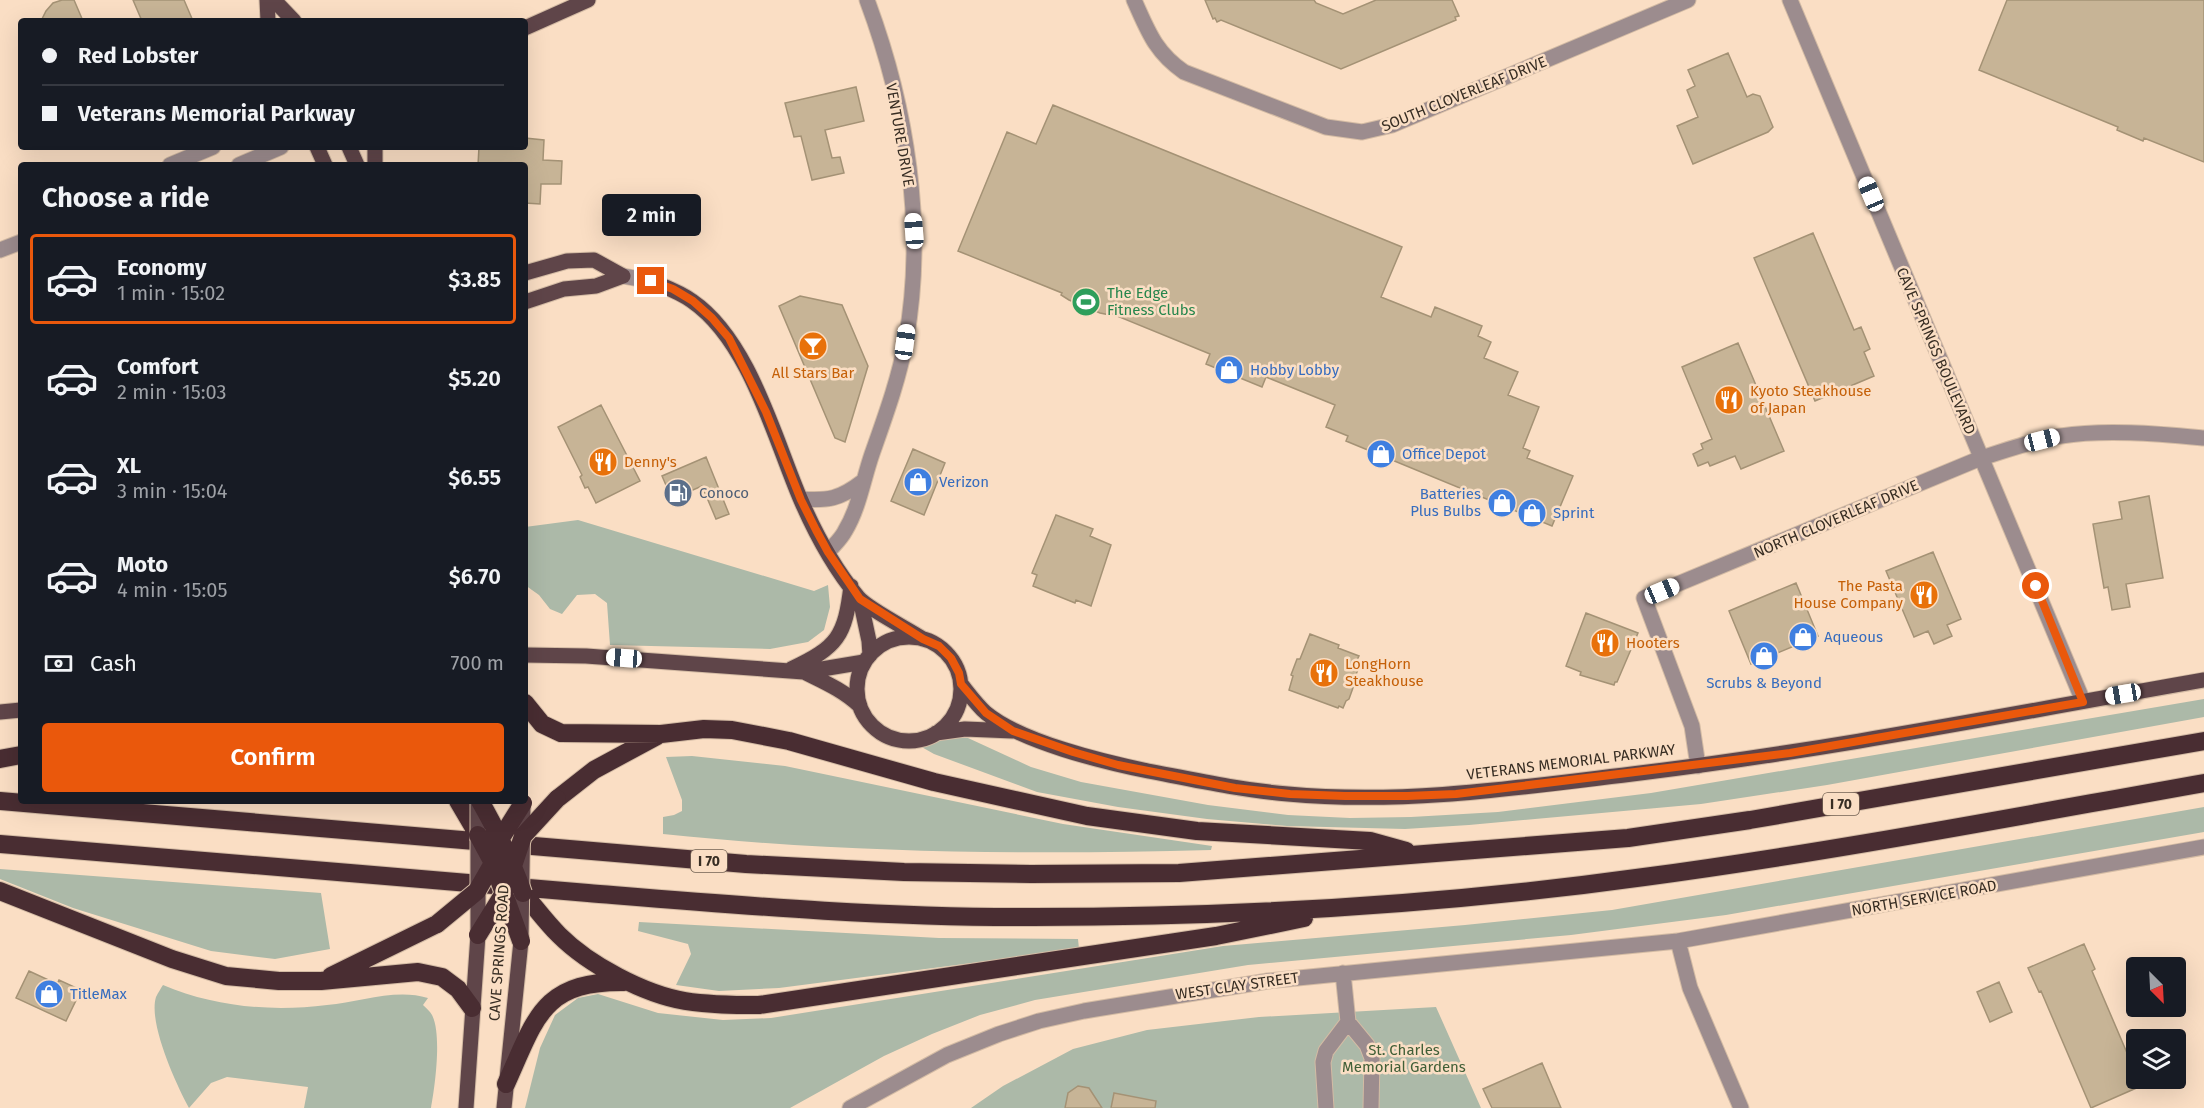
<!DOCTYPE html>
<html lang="en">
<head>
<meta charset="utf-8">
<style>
	body { margin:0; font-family:"Fira Sans",sans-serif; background:#20242c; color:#f1f3f6; height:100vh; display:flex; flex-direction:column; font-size:22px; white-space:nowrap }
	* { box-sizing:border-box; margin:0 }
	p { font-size:20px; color:#9ea1a6 }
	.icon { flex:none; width:33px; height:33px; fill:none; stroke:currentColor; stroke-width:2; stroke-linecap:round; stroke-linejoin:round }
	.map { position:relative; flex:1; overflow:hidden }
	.panel { position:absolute; left:18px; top:162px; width:510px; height:642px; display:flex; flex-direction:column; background:#171b24; border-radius:6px; box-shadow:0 6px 24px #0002 }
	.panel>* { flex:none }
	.top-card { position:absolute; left:18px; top:18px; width:510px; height:132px; border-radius:6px; box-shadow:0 6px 24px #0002; display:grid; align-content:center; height:132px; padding:0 24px; background:#171b24 }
	.needle { width:39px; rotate:156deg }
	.tools { position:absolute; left:2126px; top:957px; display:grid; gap:12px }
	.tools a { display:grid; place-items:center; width:60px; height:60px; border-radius:6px; background:#171b24; box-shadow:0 6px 24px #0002; font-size:30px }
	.end { position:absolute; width:27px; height:27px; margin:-14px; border:8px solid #ea580c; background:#fff; box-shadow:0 0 0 3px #fff }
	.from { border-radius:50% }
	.bubble { position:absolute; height:42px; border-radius:6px; background:#171b24; box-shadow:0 6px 24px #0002; font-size:20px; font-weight:600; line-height:42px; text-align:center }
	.car { position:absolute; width:18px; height:36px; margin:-18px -9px; border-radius:8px; box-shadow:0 0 4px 2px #0007; background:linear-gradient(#fff 24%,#345 0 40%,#fff 0 76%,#345 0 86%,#fff 0) }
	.top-card b { display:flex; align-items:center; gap:21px; height:57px; font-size:22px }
	.top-card b+b { border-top:2px solid #363941 }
	.top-card i { width:15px; height:15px; background:#f1f3f6 }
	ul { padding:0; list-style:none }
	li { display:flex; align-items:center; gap:18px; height:90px; margin:0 12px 9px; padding:0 12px; border:3px solid transparent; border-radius:6px }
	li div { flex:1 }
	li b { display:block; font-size:22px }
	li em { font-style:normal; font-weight:600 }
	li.active { border-color:#ea580c }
	li>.icon { width:54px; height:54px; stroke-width:1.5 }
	h2 { padding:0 24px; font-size:27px; line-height:72px }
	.pay { display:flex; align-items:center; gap:15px; height:66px; padding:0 24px; font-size:22px }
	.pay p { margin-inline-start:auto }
	.primary-button { display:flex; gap:12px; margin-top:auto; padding:12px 24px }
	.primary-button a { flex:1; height:69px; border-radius:6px; background:#ea580c; color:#fff; font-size:24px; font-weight:600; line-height:69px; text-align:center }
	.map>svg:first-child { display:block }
	.green { fill:#acb9a8 }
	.building { fill:#c7b496; stroke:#a49275; stroke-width:1.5 }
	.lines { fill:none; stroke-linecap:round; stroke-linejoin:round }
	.minor-casing { stroke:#d3bba4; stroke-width:17 }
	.major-casing { stroke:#d3bba4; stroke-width:17 }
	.highway-casing { stroke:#d3bba4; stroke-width:20 }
	.minor { stroke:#9c8c8e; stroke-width:15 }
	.major { stroke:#5f4549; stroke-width:15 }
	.highway { stroke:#492d32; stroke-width:18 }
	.major-bridge-casing { stroke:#d3bba4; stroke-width:17; stroke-linecap:butt }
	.highway-bridge-casing { stroke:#d3bba4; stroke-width:20; stroke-linecap:butt }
	.major-bridge { stroke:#5f4549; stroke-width:15 }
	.highway-bridge { stroke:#492d32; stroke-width:18 }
	.route { stroke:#ea580c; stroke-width:8 }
	.labels { text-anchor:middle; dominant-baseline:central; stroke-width:5; stroke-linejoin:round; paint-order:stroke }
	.shield { fill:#fadec4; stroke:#726253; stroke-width:1.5 }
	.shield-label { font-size:14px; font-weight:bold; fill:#372d23 }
	.street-label { font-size:15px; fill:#372d23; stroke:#fadec4 }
	.leisure-label { font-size:15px; fill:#27864d; stroke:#fadec4; text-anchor:start }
	.shop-label { font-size:15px; fill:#366cbe; stroke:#fadec4; text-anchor:start }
	.food-label { font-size:15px; fill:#c56008; stroke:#fadec4; text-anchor:start }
	.service-label { font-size:15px; fill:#4e5e75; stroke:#fadec4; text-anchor:start }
	.park-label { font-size:15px; fill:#405f37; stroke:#fadec4 }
</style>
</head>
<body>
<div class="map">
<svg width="2204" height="1108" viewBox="0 0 2204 1108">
	<rect width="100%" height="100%" fill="#fadec4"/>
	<path class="green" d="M 578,520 L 814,591 L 828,585 L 830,607 L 824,630 L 808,642 L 770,649 L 610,645 L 607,603 L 595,594 L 577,595 L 562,614 L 550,609 L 539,595 L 525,585 L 525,527 Z
		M 2204,699 L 2204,717 L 1827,785 L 1701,804 L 1469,825 L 1405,829 L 1287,826 L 1207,819 L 1118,807 L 1037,792 L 934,754 L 911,741 L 944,736 L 968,738 L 1031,767 L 1081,782 L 1208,805 L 1288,815 L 1350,818 L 1411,817 L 1498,812 L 1651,793 Z
		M 692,756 L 785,766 L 1063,824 L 1212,846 L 1211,850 C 1028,855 844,853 663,834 L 663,817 L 674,815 L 682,811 L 682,800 L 666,757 Z
		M 2204,807 L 2204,832 L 1726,915 L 1571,935 L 1248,965 L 1035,1000 L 980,1015 L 932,1034 L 884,1056 L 790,1108 L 525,1108 L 540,1048 L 555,1015 L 578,998 L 598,994 L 658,1013 L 723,1020 L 771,1018 L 1223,946 L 1465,925 L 1612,910 Z
		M 0,869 L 321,893 L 330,949 L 275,959 L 211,951 L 73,908 L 0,879 Z
		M 639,922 L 939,938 L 1078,939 L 1079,949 L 779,988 L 719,991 L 676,985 L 691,954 L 688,944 L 638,931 Z
		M 163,985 C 215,1007 272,1012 327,1005 C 360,1002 396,988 428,998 L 423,1005 C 426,1008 430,1011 432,1015 C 442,1034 435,1087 431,1108 L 304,1108 L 308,1087 L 227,1077 L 211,1083 L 189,1108 C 176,1084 148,1023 156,997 C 158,993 161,988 163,985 Z
		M 1436,1007 L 1481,1108 L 971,1108 L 1003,1086 L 1073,1049 L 1147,1030 L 1259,1017 Z"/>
	<path class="building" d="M 74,0 L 83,21 L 41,21 L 46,11 L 53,3 L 62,0 Z
		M 133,0 L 184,0 L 193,21 L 142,21 Z
		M 1205,0 L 1314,0 L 1316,3 L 1343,14 L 1376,0 L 1452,0 L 1459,16 L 1455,17 L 1456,20 L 1341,69 L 1221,20 L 1217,22 L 1215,18 L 1213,19 Z
		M 2007,0 L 2204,0 L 2204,162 L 2144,138 L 2143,141 L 2117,130 L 2118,127 L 1979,70 Z
		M 1728,53 L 1747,97 L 1753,94 L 1760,96 L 1773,127 L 1768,132 L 1693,164 L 1677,126 L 1698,117 L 1687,90 L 1695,86 L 1688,70 Z
		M 856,87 L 864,121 L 825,130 L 832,158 L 840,157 L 844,173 L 812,180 L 801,136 L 794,137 L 785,103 Z
		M 1053,105 L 1402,247 L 1381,297 L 1431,317 L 1435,307 L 1482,326 L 1478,336 L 1491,342 L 1484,358 L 1518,372 L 1508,395 L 1539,407 L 1523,448 L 1530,451 L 1527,458 L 1573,476 L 1552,526 L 1346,441 L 1348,436 L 1326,427 L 1335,405 L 1266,377 L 1262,387 L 1206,364 L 1210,354 L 1110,313 L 1110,315 L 1100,313 L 1069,300 L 1061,295 L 1062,293 L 958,251 L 1007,132 L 1036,144 Z
		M 525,138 L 544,140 L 543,160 L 562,161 L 561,184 L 541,184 L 540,204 L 525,203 L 525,165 L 478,165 L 479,147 L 525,147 Z
		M 1813,233 L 1854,330 L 1861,327 L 1870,349 L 1864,352 L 1874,376 L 1815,401 L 1754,258 Z
		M 800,296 L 842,305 L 868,366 L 845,442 L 835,438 L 779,306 Z
		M 1738,343 L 1784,451 L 1741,469 L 1735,456 L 1710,466 L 1708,462 L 1698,466 L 1693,454 L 1703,449 L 1701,444 L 1712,439 L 1682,367 Z
		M 601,405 L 640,481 L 596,503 L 588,487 L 585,488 L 580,477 L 582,475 L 558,427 Z
		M 913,449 L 945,463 L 924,515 L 891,501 Z
		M 706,457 L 729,514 L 716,519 L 702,486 L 672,499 L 662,476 Z
		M 2149,496 L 2163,578 L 2126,584 L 2130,607 L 2112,610 L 2108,587 L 2104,588 L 2093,524 L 2122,519 L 2119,502 Z
		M 1056,515 L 1093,529 L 1090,536 L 1111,545 L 1091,606 L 1076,600 L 1075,603 L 1033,586 L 1037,575 L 1032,573 Z
		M 1933,552 L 1961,619 L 1947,625 L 1952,636 L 1934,644 L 1928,631 L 1914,637 L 1886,571 Z
		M 1796,583 L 1818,636 L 1751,664 L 1729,611 Z
		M 1586,613 L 1638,633 L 1617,682 L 1615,682 L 1614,685 L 1580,675 L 1581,672 L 1566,666 Z
		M 1310,634 L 1339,645 L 1338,648 L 1359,656 L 1356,662 L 1360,664 L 1352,685 L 1354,685 L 1349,699 L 1346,701 L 1343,708 L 1339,706 L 1338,708 L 1289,690 L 1293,676 L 1291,675 L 1297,659 L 1300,659 Z
		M 2084,944 L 2095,969 L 2092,971 L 2136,1074 L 2136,1078 L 2138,1078 L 2141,1086 L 2091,1108 L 2041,991 L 2039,992 L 2028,968 Z
		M 29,971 L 57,984 L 59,980 L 81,990 L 66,1021 L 16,998 Z
		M 1999,982 L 2012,1012 L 1990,1022 L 1977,992 Z
		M 1542,1063 L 1561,1108 L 1492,1108 L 1483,1089 Z
		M 1078,1086 L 1089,1088 L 1102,1108 L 1065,1108 L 1068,1093 Z
		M 1114,1093 L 1156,1101 L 1155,1108 L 1111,1108 Z"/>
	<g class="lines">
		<g class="minor-casing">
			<path id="minor" d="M 1134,0 C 1148,31 1155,52 1184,72 L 1326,127 L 1362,132 L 1392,125 L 1688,0
				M 1790,0 L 2083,701
				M 170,165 L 213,147
				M 239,165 L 281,147
				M 0,250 L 21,242
				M 623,276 L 651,281
				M 801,499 C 828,501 840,499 862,482
				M 828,552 C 834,545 841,539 845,531 C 859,508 863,480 872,454 C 885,417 899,379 906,340 C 926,227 907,107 867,0
				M 1698,766 L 1692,726 L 1644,598 L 1981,458 C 2007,450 2034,440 2061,436 C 2106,429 2159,434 2204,438
				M 1678,941 L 1690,988 L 1741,1108
				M 1343,973 L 1348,1022 L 1367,1045 L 1372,1058 L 1371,1108
				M 850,1108 L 947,1055 L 999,1034 L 1039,1021 L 1084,1011 L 1268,981 L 1678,941 L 2204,847
				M 1326,1108 L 1323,1062 L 1326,1051 L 1348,1022"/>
		</g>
		<g class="major-casing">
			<path id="major" d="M 267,0 L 268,21
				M 274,0 L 294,21
				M 525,28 L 588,0
				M 317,147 L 325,165
				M 349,147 L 357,165
				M 375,147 L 375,165
				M 525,273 L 567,261 L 594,260 L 623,276
				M 651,281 C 665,287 680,292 692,301 C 749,340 774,437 800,498 C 815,533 834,568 858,597 C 868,609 908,629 923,639
				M 525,302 L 564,289 L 596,286 L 623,276
				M 860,599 L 869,641 L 870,655
				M857 689a52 52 0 1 1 104 0a52 52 0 1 1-104 0Z
				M 525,655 L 586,656 L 804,672 L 864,662
				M 791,669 C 838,647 845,636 851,586
				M 804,672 C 824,682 843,690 860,706
				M 961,684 C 969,694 977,705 986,713 C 1021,742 1104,762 1148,771 C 1195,780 1241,790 1288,794 C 1406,805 1523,787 1640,773 C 1829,750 2016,713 2204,680
				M 0,712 L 21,710
				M 936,733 L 965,729 L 1013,731
				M 466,1108 L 478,935
				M 504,1108 L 521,941"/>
		</g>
		<g class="highway-casing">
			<path id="highway" d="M 525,703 L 542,724 L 561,733 L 661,734 L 704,729 L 732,730 L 789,741 L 934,782 L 1087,816 L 1197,831 L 1370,841 L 1406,851
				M 0,759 L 21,755
				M 557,799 L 594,770 L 657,736
				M 0,801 L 746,864 L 904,872 L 1031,874 L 1179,873 L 1628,838 L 1750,820 L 2204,741
				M 458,801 L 478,835
				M 0,844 C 196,859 392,877 588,893 C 736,905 885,918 1033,917 C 1237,917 1442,905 1644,877 C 1831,852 2018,816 2204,783
				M 0,891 L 172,959 L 226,976 L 279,981 L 321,981 L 418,972 L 442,977 L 458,989 L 472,1008
				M 523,893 C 535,907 546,922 559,935 C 589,965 644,994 685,1001 C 710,1005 734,1005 759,1005 L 1216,936 L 1304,918
				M 331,976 L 437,924
				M 506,1084 C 536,1018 542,981 624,982"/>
		</g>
		<use href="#minor" class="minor"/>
		<use href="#major" class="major"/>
		<use href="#highway" class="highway"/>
		<g class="major-bridge-casing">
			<path id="major-bridge" d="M 478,935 L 478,801
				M 521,938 L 523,803"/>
		</g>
		<g class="highway-bridge-casing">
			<path id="highway-bridge" d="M 480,801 C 497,831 512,860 523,893
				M 478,835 L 493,863 L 521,941
				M 437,924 L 477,891 L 493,863 L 501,838 L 523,803
				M 478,935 L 504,893 L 523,836 L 557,799"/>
		</g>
		<use href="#major-bridge" class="major-bridge"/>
		<use href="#highway-bridge" class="highway-bridge"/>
	</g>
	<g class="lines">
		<path class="route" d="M 651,281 L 673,289 L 693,301 L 712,318 L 729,338 L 766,412 L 801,500 L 816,530 L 828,552 L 860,599 L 923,639 L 939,646 L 951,658 L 959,673 L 961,684 L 986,713 L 1013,731 L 1073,752 L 1118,765 L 1235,788 L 1290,794 L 1345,796 L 1407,796 L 1456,794 L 1790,753 L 2083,702 L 2036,586"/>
	</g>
	<defs>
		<g id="stadium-disc" transform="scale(1.5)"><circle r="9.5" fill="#2e9e5b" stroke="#fadec4"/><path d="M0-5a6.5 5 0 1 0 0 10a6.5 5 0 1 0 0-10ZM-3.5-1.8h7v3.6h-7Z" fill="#fff"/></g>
		<g id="bar-disc" transform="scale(1.5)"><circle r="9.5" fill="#e8710a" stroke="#fadec4"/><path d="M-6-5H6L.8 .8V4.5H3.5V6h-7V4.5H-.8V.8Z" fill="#fff"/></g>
		<g id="shop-disc" transform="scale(1.5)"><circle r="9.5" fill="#3f7fe0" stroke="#fadec4"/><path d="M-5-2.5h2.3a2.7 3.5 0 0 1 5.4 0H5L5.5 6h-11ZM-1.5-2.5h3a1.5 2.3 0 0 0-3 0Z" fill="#fff"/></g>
		<g id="restaurant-disc" transform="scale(1.5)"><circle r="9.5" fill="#e8710a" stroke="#fadec4"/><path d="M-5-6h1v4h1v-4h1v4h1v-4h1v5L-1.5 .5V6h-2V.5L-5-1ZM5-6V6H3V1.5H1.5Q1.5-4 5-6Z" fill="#fff"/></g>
		<g id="fuel-disc" transform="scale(1.5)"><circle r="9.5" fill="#5c6f8a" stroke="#fadec4"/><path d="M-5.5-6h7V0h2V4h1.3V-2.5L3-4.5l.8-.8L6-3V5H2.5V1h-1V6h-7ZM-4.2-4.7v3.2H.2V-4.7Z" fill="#fff"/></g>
	</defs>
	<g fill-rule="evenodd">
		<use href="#stadium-disc" x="1086" y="302"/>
		<use href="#bar-disc" x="813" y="346"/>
		<use href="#shop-disc" x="1229" y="370"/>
		<use href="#restaurant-disc" x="1729" y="400"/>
		<use href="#shop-disc" x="1381" y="454"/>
		<use href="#restaurant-disc" x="603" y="462"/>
		<use href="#shop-disc" x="918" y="482"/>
		<use href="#fuel-disc" x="678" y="493"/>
		<use href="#shop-disc" x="1502" y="503"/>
		<use href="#shop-disc" x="1532" y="513"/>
		<use href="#restaurant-disc" x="1924" y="595"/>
		<use href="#shop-disc" x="1803" y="637"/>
		<use href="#restaurant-disc" x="1605" y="643"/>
		<use href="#shop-disc" x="1764" y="656"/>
		<use href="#restaurant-disc" x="1324" y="673"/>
		<use href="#shop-disc" x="49" y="994"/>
	</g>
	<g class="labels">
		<g class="shield">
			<rect x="1823" y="793" width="36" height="22" rx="4.5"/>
			<rect x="691" y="850" width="36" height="22" rx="4.5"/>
		</g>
		<g class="shield-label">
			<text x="1841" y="804">I 70</text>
			<text x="709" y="861">I 70</text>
		</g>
		<g class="street-label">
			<text transform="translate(1464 94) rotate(-22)">SOUTH CLOVERLEAF DRIVE</text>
			<text transform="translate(900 135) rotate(80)">VENTURE DRIVE</text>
			<text transform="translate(1936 351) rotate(67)">CAVE SPRINGS BOULEVARD</text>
			<text transform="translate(1836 519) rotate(-23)">NORTH CLOVERLEAF DRIVE</text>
			<text transform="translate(1571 762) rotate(-7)">VETERANS MEMORIAL PARKWAY</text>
			<text transform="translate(1924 898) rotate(-10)">NORTH SERVICE ROAD</text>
			<text transform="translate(499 953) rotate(-86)">CAVE SPRINGS ROAD</text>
			<text transform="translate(1237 986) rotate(-8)">WEST CLAY STREET</text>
		</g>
		<g class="leisure-label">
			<text x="1107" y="293">The Edge<tspan x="1107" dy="17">Fitness Clubs</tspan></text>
		</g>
		<g class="shop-label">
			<text x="1250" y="370">Hobby Lobby</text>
			<text x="1402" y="454">Office Depot</text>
			<text x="939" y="482">Verizon</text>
			<text x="1481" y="494" text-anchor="end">Batteries<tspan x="1481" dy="17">Plus Bulbs</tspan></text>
			<text x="1553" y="513">Sprint</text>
			<text x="1824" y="637">Aqueous</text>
			<text x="1764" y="683" text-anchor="middle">Scrubs &amp; Beyond</text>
			<text x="70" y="994">TitleMax</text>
		</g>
		<g class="food-label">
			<text x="813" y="373" text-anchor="middle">All Stars Bar</text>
			<text x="1750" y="391">Kyoto Steakhouse<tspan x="1750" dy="17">of Japan</tspan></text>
			<text x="624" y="462">Denny's</text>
			<text x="1903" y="586" text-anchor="end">The Pasta<tspan x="1903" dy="17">House Company</tspan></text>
			<text x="1626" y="643">Hooters</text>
			<text x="1345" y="664">LongHorn<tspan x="1345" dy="17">Steakhouse</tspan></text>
		</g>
		<g class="service-label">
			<text x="699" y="493">Conoco</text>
		</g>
		<g class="park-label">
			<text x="1404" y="1050">St. Charles<tspan x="1404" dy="17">Memorial Gardens</tspan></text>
		</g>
	</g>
</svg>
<div class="tools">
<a><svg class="needle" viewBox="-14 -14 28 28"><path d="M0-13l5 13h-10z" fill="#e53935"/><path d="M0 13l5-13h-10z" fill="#9ea1a6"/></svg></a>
<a><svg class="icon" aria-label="layers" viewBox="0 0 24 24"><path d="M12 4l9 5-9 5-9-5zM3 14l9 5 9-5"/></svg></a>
</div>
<i class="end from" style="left:2036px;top:586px"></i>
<i class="end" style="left:651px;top:281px"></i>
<div class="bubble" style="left:602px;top:194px;width:99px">2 min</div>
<i class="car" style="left:1871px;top:194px;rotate:337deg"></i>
<i class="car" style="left:914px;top:231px;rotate:356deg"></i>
<i class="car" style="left:905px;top:342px;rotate:8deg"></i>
<i class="car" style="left:2042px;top:440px;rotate:76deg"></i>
<i class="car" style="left:1662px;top:591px;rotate:67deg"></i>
<i class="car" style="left:624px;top:658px;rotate:274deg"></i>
<i class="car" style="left:2123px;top:694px;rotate:260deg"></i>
<div class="top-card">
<b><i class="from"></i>Red Lobster</b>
<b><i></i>Veterans Memorial Parkway</b>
</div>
<section class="panel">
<h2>Choose a ride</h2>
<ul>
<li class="active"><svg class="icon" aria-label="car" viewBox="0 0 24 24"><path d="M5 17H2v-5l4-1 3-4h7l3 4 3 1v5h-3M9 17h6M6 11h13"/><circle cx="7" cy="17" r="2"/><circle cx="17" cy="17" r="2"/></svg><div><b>Economy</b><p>1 min · 15:02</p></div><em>$3.85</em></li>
<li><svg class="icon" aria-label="car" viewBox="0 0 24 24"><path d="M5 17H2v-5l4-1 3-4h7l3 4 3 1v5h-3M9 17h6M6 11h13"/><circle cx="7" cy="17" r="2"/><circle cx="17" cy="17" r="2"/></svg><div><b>Comfort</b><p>2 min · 15:03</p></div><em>$5.20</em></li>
<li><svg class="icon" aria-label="car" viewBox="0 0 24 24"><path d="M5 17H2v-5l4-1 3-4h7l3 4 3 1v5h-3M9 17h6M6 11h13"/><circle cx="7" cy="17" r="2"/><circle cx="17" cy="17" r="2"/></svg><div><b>XL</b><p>3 min · 15:04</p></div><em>$6.55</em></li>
<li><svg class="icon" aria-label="car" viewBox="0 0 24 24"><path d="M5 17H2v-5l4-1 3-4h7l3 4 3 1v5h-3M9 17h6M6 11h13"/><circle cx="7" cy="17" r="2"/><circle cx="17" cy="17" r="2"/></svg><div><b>Moto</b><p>4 min · 15:05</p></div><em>$6.70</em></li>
</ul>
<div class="pay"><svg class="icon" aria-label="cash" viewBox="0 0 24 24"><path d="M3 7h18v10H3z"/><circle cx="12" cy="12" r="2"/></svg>Cash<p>700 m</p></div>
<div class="primary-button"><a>Confirm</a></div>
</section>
</div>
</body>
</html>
